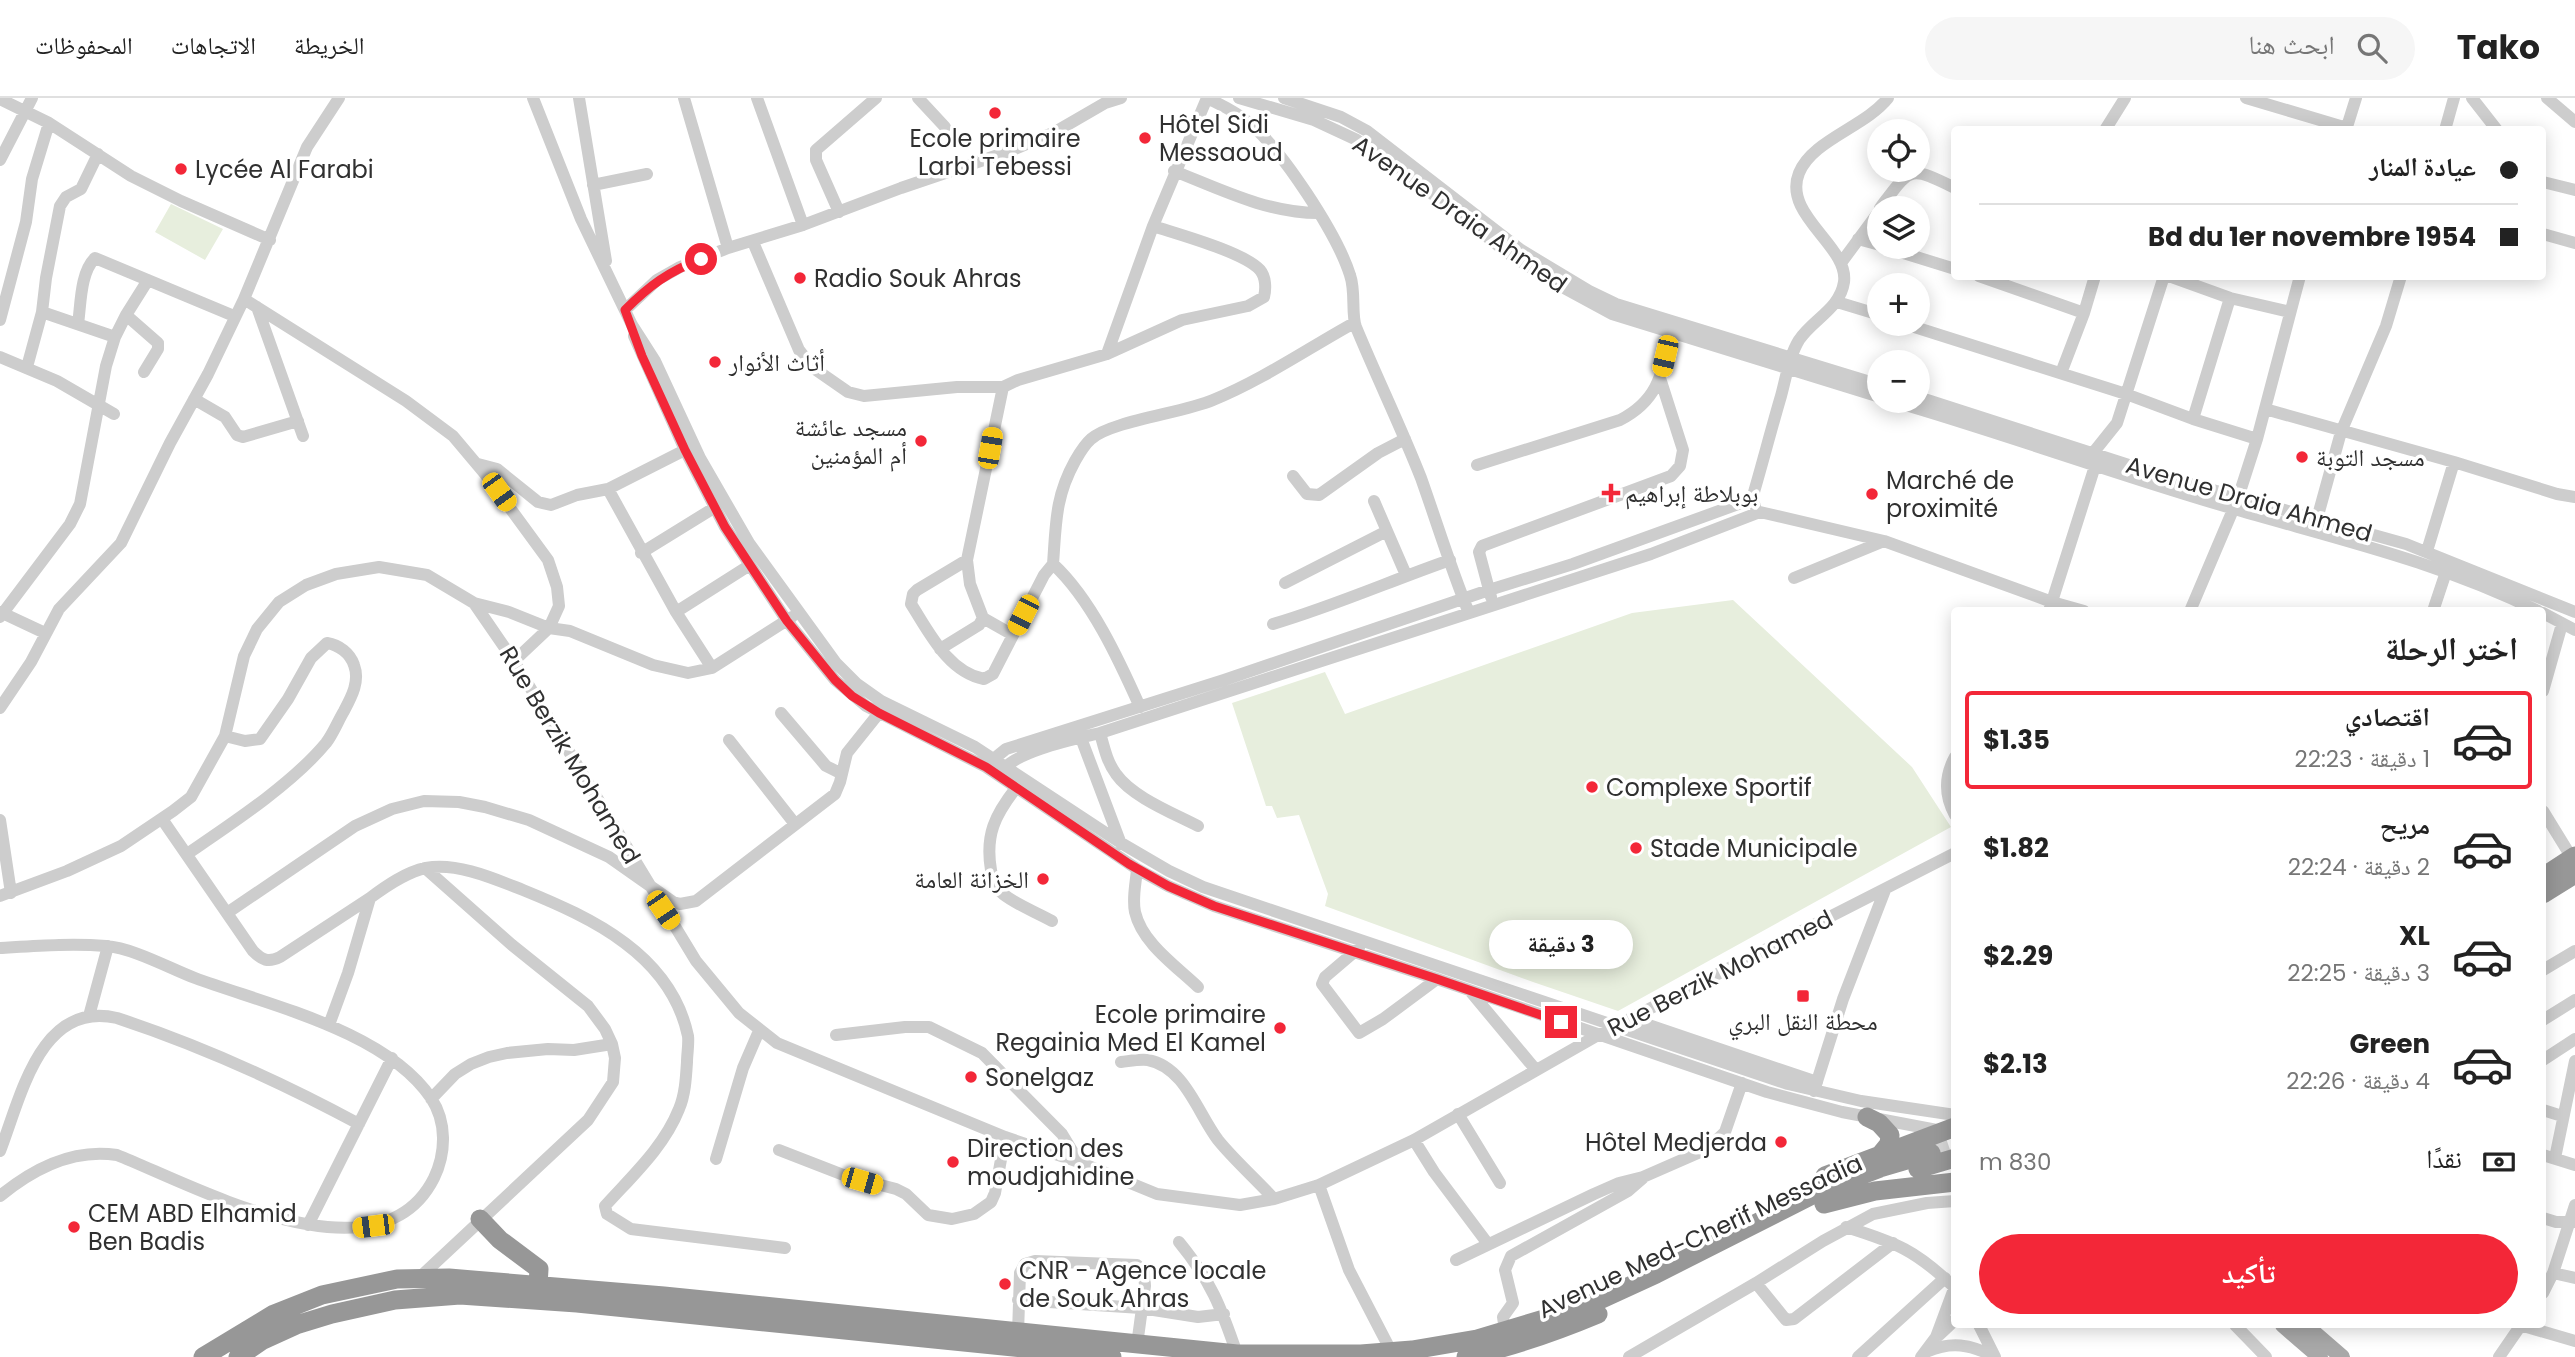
<!DOCTYPE html>
<html lang="ar">
<head>
<meta charset="utf-8">
<style>
	body { margin:0; font-family:Poppins,"Noto Naskh Arabic",sans-serif; background:#f6f6f6; color:#222; direction:rtl; height:100vh; display:flex; flex-direction:column; font-size:26px; white-space:nowrap }
	* { box-sizing:border-box; margin:0 }
	p { font-size:23px; color:#767676 }
	.icon { flex:none; width:38px; height:38px; fill:none; stroke:currentColor; stroke-width:2; stroke-linecap:round; stroke-linejoin:round }
	.map { position:relative; flex:1; overflow:hidden; direction:ltr }
	.panel { position:absolute; left:1951px; top:509px; width:595px; height:721px; display:flex; flex-direction:column; background:#fff; border-radius:7px; box-shadow:0 4px 18px #0003; direction:rtl }
	.panel>* { flex:none }
	.top-card { position:absolute; left:1951px; top:28px; width:595px; height:154px; border-radius:7px; box-shadow:0 4px 18px #0003; direction:rtl; display:grid; align-content:center; height:154px; padding:0 28px; background:#fff }
	.controls { position:absolute; left:1867px; top:21px; display:grid; gap:14px }
	.controls a { display:grid; place-items:center; width:63px; height:63px; border-radius:50%; background:#fff; box-shadow:0 4px 18px #0003; font-size:35px }
	.end { position:absolute; width:32px; height:32px; margin:-16px; border:9px solid #f32738; background:#fff; box-shadow:0 0 0 4px #fff }
	.from { border-radius:50% }
	.bubble { position:absolute; height:49px; border-radius:24px; background:#fff; box-shadow:0 4px 18px #0003; font-size:23px; font-weight:700; line-height:49px; text-align:center; direction:rtl }
	.car { position:absolute; width:21px; height:42px; margin:-21px -10px; border-radius:9px; box-shadow:0 0 5px 2px #0007; background:linear-gradient(#f5c518 24%,#345 0 40%,#f5c518 0 76%,#345 0 86%,#f5c518 0) }
	.top-card b { display:flex; align-items:center; gap:24px; height:66px; font-size:26px }
	.top-card b+b { border-top:2px solid #e0e0e0 }
	.top-card i { width:18px; height:18px; background:#222 }
	ul { padding:0; list-style:none }
	li { display:flex; align-items:center; gap:21px; height:98px; margin:0 14px 10px; padding:0 14px; border:4px solid transparent; border-radius:7px }
	li div { flex:1 }
	li b { display:block; font-size:26px }
	li em { font-style:normal; font-weight:700 }
	li.on { border-color:#f32738 }
	li>.icon { width:63px; height:63px; stroke-width:1.5 }
	h2 { padding:0 28px; font-size:32px; line-height:84px }
	.pay { display:flex; align-items:center; gap:18px; height:77px; padding:0 28px; font-size:26px }
	.pay p { margin-inline-start:auto }
	.action { display:flex; gap:14px; margin-top:auto; padding:14px 28px }
	.action a { flex:1; height:80px; border-radius:42px; background:#f32738; color:#fff; font-size:28px; font-weight:700; line-height:80px; text-align:center }
	header { display:flex; align-items:center; gap:42px; box-sizing:border-box; height:98px; padding:0 35px; background:#fff; border-bottom:2px solid #e0e0e0 }
	header strong { font-size:33px }
	nav { display:flex; gap:38px; margin-inline-start:auto; font-size:24px }
	.search { width:490px; height:63px; background:#f6f6f6; display:flex; align-items:center; gap:18px; box-sizing:border-box; padding:0 24px; border-radius:38px; color:#767676; font-size:26px }
	.map>svg:first-child { display:block }
	.green { fill:#e7eedd }
	.lines { fill:none; stroke-linecap:round; stroke-linejoin:round }
	.highway-tunnel { stroke:#d6d6d6; stroke-width:19; stroke-dasharray:19 10; stroke-linecap:butt }
	.minor { stroke:#cdcdcd; stroke-width:12 }
	.major { stroke:#a8a8a8; stroke-width:16 }
	.highway { stroke:#979797; stroke-width:19 }
	.route { stroke:#f32738; stroke-width:9 }
	.poi-dot { fill:#f32738; stroke:#fff; stroke-width:2.5 }
	.labels { text-anchor:middle; dominant-baseline:central; stroke-width:7; stroke-linejoin:round; paint-order:stroke }
	.poi-label { font-size:24px; fill:#303030; stroke:#fff; text-anchor:start }
	.street-label { font-size:24px; fill:#303030; stroke:#fff }
</style>
</head>
<body>
<header>
<strong>Tako</strong>
<div class="search"><svg class="icon" aria-label="search" viewBox="0 0 24 24"><circle cx="10" cy="10" r="6"/><path d="M15 15l6 6"/></svg>ابحث هنا</div>
<nav><a>الخريطة</a><a>الاتجاهات</a><a>المحفوظات</a></nav>
</header>
<div class="map">
<svg width="2575" height="1259" viewBox="0 0 2575 1259">
	<rect width="100%" height="100%" fill="#fff"/>
	<path class="green" d="M 171,106 L 223,131 L 205,162 L 155,134 Z
		M 1733,502 L 1912,669 L 1951,729 L 1618,913 L 1533,884 L 1325,808 L 1328,796 L 1299,717 L 1277,720 L 1272,708 L 1266,708 L 1232,605 L 1325,574 L 1345,616 L 1632,515 Z"/>
	<g class="lines">
		<path class="highway-tunnel" d="M 1931,1055 L 1955,1047"/>
		<path class="minor" d="M 533,0 L 581,121 L 632,227 L 655,263 L 700,360 L 749,445 L 836,565 L 857,586 L 881,603 L 975,649 L 1121,745 L 1169,773 L 1203,789 L 1788,986 L 1861,1003 L 1955,1017
			M 579,0 L 606,163
			M 684,0 L 728,150
			M 757,0 L 803,127
			M 918,0 L 945,29
			M 1239,0 L 1314,22 L 1357,42 L 1389,62 L 1509,156 L 1553,184 L 1612,216 L 1880,299
			M 1284,0 L 1341,19 L 1367,33 L 1521,152 L 1589,193 L 1616,206 L 1880,287
			M 2246,0 L 2347,30
			M 2472,0 L 2497,32
			M 2547,0 L 2575,24
			M 0,1 L 49,25 L 131,78 L 181,103 L 270,142
			M 2105,32 L 2125,0
			M 2346,32 L 2356,0
			M 2445,32 L 2454,0
			M 0,62 L 32,0
			M 1174,73 C 1220,91 1267,115 1318,115
			M 2543,84 L 2575,92
			M 593,87 L 647,76
			M 1880,110 C 1911,69 1908,67 1955,90
			M 839,114 L 816,62 L 816,52 L 876,0
			M 2543,136 L 2575,145
			M 1858,141 L 1880,147
			M 753,144 L 799,252 L 812,269 L 848,294 L 864,298 L 957,289 L 1003,289
			M 1884,149 L 1955,171
			M 1841,165 L 1880,112
			M 1979,178 L 2084,215
			M 2169,178 L 2230,200 L 2290,214
			M 244,201 L 406,303 L 453,338 L 485,376 L 548,462 L 557,489 L 559,508 L 549,530 L 514,563
			M 1837,204 L 1880,217
			M 257,209 L 303,338
			M 625,212 L 657,182 L 680,169 L 728,150 L 803,127 L 901,90 L 1010,53 L 1055,34 L 1105,5 L 1121,0
			M 42,214 L 115,239
			M 126,217 L 158,245 L 158,251 L 144,274
			M 0,222 L 26,124 L 32,81 L 49,25
			M 78,226 C 81,206 80,175 95,160 L 234,218
			M 1905,226 L 2126,296 L 2193,321 L 2230,200
			M 634,238 L 685,352 L 725,429 L 787,523 L 835,582 L 866,608 L 986,669 L 1137,771 L 1168,788 L 1214,808 L 1437,881 L 1767,994 L 1842,1014 L 1942,1033
			M 1107,256 L 1153,128 L 1207,0 C 1221,7 1235,13 1248,24 C 1281,50 1337,136 1350,177 C 1356,194 1351,216 1356,229 C 1377,280 1401,329 1421,380 C 1437,425 1451,471 1469,515
			M 0,259 L 57,283 L 114,316
			M 27,269 L 42,214 L 46,180 L 60,108 L 66,99 L 81,91 L 98,56
			M 2061,275 L 2084,215 L 2095,178
			M 1918,299 L 2166,379 L 2406,446 L 2575,514
			M 194,301 L 225,319 L 237,337 L 243,339 L 298,323
			M 1892,303 C 2006,336 2117,377 2231,410 C 2337,441 2437,463 2538,513
			M 2265,311 L 2454,364 L 2557,396 L 2575,399
			M 2193,321 L 2257,341
			M 2093,355 L 2117,325 L 2164,178
			M 478,366 L 497,371 L 538,404 L 551,407 L 577,397 L 608,391 L 685,352
			M 1477,367 L 1620,322 C 1659,302 1662,275 1671,235
			M 1293,378 L 1307,396 L 1319,397 L 1378,355 L 1405,341
			M 608,391 L 676,514 L 750,467
			M 1374,403 L 1406,477
			M 1755,408 L 1752,401 C 1762,367 1771,332 1781,298 C 1786,280 1789,258 1799,242 C 1813,221 1840,211 1844,184 C 1849,148 1782,117 1799,75 C 1812,42 1865,29 1888,0
			M 2317,421 L 2341,334 L 2386,228 L 2401,178
			M 2427,453 L 2454,364
			M 641,455 L 714,410
			M 967,462 L 917,492 L 913,496 L 911,506 C 929,534 948,574 984,581 L 993,576 L 1044,477 L 1053,466
			M 1794,480 L 1884,443
			M 1285,485 L 1387,433
			M 1491,499 L 1479,454 L 1482,448 L 1671,378 L 1680,368 L 1683,352 L 1660,280
			M 474,505 L 514,563 L 696,863 L 739,915 L 777,945 L 1005,1039 L 1079,1064 L 1157,1096 L 1240,1107 L 1274,1101 L 1319,1087 L 1414,1042 L 1598,937 L 1955,755
			M 2049,513 L 2095,368
			M 2190,513 L 2238,400 L 2257,341 L 2300,178
			M 2433,513 L 2446,474
			M 0,514 L 45,535
			M 676,514 L 712,570
			M 2543,515 L 2575,532
			M 0,519 L 70,426 L 80,406 L 106,268 L 115,239 L 126,217 L 148,182
			M 983,520 L 1013,537
			M 1273,526 C 1334,508 1390,483 1450,462
			M 940,551 L 979,527 L 983,520 L 970,486 L 967,462 L 1003,289 L 1018,282 L 1107,256 L 1182,222 L 1248,208 L 1264,199 C 1266,191 1266,179 1260,172 C 1244,154 1177,136 1153,128
			M 2543,593 L 2562,526
			M 1140,609 C 1119,562 1091,501 1053,466 C 1056,426 1055,399 1075,363 C 1079,356 1084,347 1091,341 C 1111,323 1183,315 1213,302 C 1262,282 1307,251 1354,225
			M 0,610 L 31,564 L 59,511 L 121,445 L 170,345 L 208,276 L 244,201 L 307,49 L 339,0
			M 781,615 L 826,668 L 842,676
			M 1100,635 C 1104,649 1107,664 1116,676 C 1132,699 1173,715 1198,728
			M 1081,640 L 1121,746
			M 729,642 L 795,726
			M 1955,659 C 1944,679 1944,697 1955,717
			M 990,664 L 1006,651 L 1224,582 L 1489,492 L 1573,466 L 1752,401
			M 1001,674 C 1015,653 1075,641 1100,635 L 1651,456 L 1760,414 L 1884,443 L 2052,504 L 2084,513
			M 1016,690 C 995,717 985,737 991,772 C 992,781 995,790 1003,796 C 1017,807 1036,814 1052,823
			M 2543,713 L 2572,760
			M 162,721 L 253,853 C 262,862 268,865 280,859 L 370,800
			M 0,722 L 11,795
			M 187,756 C 231,726 292,686 326,645 C 333,636 338,623 344,613 C 352,598 360,583 354,567 C 350,555 339,547 327,545 L 311,560 L 288,601 L 260,641 L 245,643 L 225,638
			M 1137,771 C 1136,785 1132,800 1135,814 C 1142,845 1176,868 1198,889
			M 0,798 L 67,773 L 121,748 L 173,713 L 191,699 L 225,638 L 244,558 L 257,531 L 279,504 L 306,487 L 336,476 L 379,469 L 427,477 L 474,505 L 509,514 L 549,530 L 570,533 L 653,567 L 688,575 L 712,570 L 792,519
			M 227,815 L 355,728 L 392,711 L 424,703 L 459,704 L 485,709 L 529,722 L 609,759 L 673,804 L 680,806 L 696,803 L 835,696 L 840,684 L 847,655 L 879,615
			M 0,850 C 34,848 71,845 106,848 C 133,850 169,870 195,880 C 268,907 386,933 431,1000 C 447,1024 446,1055 434,1080 C 379,1190 195,1088 117,1057 C 73,1050 34,1070 0,1098
			M 1359,850 L 1325,879 L 1322,886 L 1359,935 L 1383,921 L 1437,881
			M 2543,872 L 2575,853
			M 1470,893 L 1536,972
			M 89,918 L 108,848
			M 1631,921 L 1817,984
			M 2543,922 L 2575,902
			M 329,927 L 348,875 L 370,800 C 386,788 406,774 426,770 C 457,764 495,781 523,792 C 592,820 671,857 688,938 C 689,946 687,956 687,964 C 686,980 685,997 679,1011 C 664,1049 632,1078 605,1108 L 607,1116 L 631,1131 L 785,1150
			M 836,937 L 905,929 L 929,929 L 982,955 L 1062,1036 L 1079,1064
			M 2543,962 L 2575,941
			M 1121,964 C 1130,963 1139,961 1148,962 C 1185,969 1198,1016 1218,1042 C 1235,1063 1256,1081 1274,1101
			M 1814,993 L 1843,901 L 1885,792
			M 431,1001 L 455,976 L 471,966 L 489,959 L 507,955 L 548,951 L 574,952 L 612,946
			M 2543,1012 L 2562,1018
			M 1458,1016 L 1500,1085
			M 1414,1042 L 1434,1074 L 1488,1146
			M 779,1052 L 846,1078 L 896,1091 L 906,1096 L 928,1117 L 952,1121 L 974,1116 L 991,1104 L 995,1095 L 1005,1039
			M 0,1053 C 21,999 40,902 117,920 C 202,948 281,984 359,1026
			M 2543,1057 L 2575,1067
			M 2555,1060 L 2575,963
			M 716,1061 L 743,970 L 759,933
			M 1319,1087 L 1349,1172 L 1391,1253
			M 2543,1120 L 2556,1124 L 2575,1124
			M 308,1127 L 392,960
			M 1846,1129 C 1897,1145 1915,1152 1954,1189
			M 1179,1144 C 1211,1183 1221,1209 1237,1256
			M 1456,1162 L 1594,1096 L 1619,1085 L 1643,1079 L 1707,1051 L 1725,1034 L 1742,985
			M 2553,1175 L 2575,1180
			M 419,1180 L 588,1022 L 613,984 L 615,960 L 612,946 L 605,931 L 588,908 L 512,847 L 425,770
			M 1756,1185 L 1786,1222 L 1794,1221 L 1893,1145
			M 2543,1195 L 2553,1175 L 2575,1107
			M 1018,1202 L 1141,1210 L 1198,1219 L 1224,1216
			M 1979,1227 L 1995,1259
			M 2235,1227 L 2266,1259
			M 2520,1227 L 2575,1243
			M 1505,1233 L 1503,1219 L 1513,1205 L 1505,1172 L 1511,1158 L 1628,1093 L 1643,1080
			M 1018,1235 L 1020,1175 L 1025,1166 L 1035,1163 L 1137,1167 L 1144,1174 L 1145,1188 L 1137,1247
			M 1939,1237 L 1955,1222
			M 1926,1254 C 1951,1243 1970,1246 1995,1259
			M 1629,1259 L 1756,1185 L 1823,1143 L 1873,1116 L 1927,1105 L 1955,1103
			M 1858,1259 L 1945,1180
			M 1921,1259 L 1936,1239 L 1955,1188
			M 2499,1259 L 2521,1227"/>
		<path class="major" d="M 2283,1227 L 2320,1259
			M 2305,1227 L 2342,1259"/>
		<path class="highway" d="M 2543,779 L 2575,758
			M 2543,796 L 2575,776
			M 1867,1019 L 1879,1025 L 1890,1037 L 1889,1046 L 1880,1057
			M 1918,1071 L 1955,1060
			M 1825,1078 L 1955,1029
			M 1824,1106 L 1875,1093 L 1955,1084
			M 480,1121 L 500,1142 L 539,1171 L 538,1188
			M 203,1259 L 274,1216 L 322,1197 L 397,1181 L 449,1180 L 664,1198 L 1237,1256 L 1361,1256 L 1412,1252 L 1477,1241 L 1584,1209 L 1656,1176 L 1822,1092 L 1880,1070 L 1931,1055
			M 238,1259 L 263,1242 L 296,1227 L 332,1216 L 395,1202 L 460,1197 L 577,1205 L 1112,1259
			M 1466,1259 C 1512,1249 1555,1234 1598,1216"/>
	</g>
	<g class="lines">
		<path class="route" d="M 701,161 C 668,174 650,187 625,212 L 642,258 L 685,352 L 725,429 L 787,523 L 835,582 L 852,598 L 879,615 L 986,669 L 1129,766 L 1168,788 L 1214,808 L 1437,881 L 1561,924"/>
	</g>
	<g class="poi-dot">
		<circle cx="995" cy="15" r="7"/>
		<circle cx="1145" cy="40" r="7"/>
		<circle cx="181" cy="71" r="7"/>
		<circle cx="800" cy="180" r="7"/>
		<circle cx="715" cy="264" r="7"/>
		<circle cx="921" cy="343" r="7"/>
		<circle cx="2302" cy="359" r="7"/>
		<path d="M1607.5 384.5h7v7h7v7h-7v7h-7v-7h-7v-7h7z"/>
		<circle cx="1872" cy="396" r="7"/>
		<circle cx="1592" cy="689" r="7"/>
		<circle cx="1636" cy="750" r="7"/>
		<circle cx="1043" cy="781" r="7"/>
		<rect x="1796" y="891" width="14" height="14" rx="3.5"/>
		<circle cx="1280" cy="930" r="7"/>
		<circle cx="971" cy="979" r="7"/>
		<circle cx="1781" cy="1044" r="7"/>
		<circle cx="953" cy="1064" r="7"/>
		<circle cx="74" cy="1129" r="7"/>
		<circle cx="1005" cy="1186" r="7"/>
	</g>
	<g class="labels">
		<g class="poi-label">
			<text x="1159" y="26">Hôtel Sidi<tspan x="1159" dy="28">Messaoud</tspan></text>
			<text x="995" y="40" text-anchor="middle">Ecole primaire<tspan x="995" dy="28">Larbi Tebessi</tspan></text>
			<text x="195" y="71">Lycée Al Farabi</text>
			<text x="814" y="180">Radio Souk Ahras</text>
			<text x="729" y="264">أثاث الأنوار</text>
			<text x="907" y="329" text-anchor="end">مسجد عائشة<tspan x="907" dy="28">أم المؤمنين</tspan></text>
			<text x="2316" y="359">مسجد التوبة</text>
			<text x="1886" y="382">Marché de<tspan x="1886" dy="28">proximité</tspan></text>
			<text x="1625" y="395">بوبلاطة إبراهيم</text>
			<text x="1606" y="689">Complexe Sportif</text>
			<text x="1650" y="750">Stade Municipale</text>
			<text x="1029" y="781" text-anchor="end">الخزانة العامة</text>
			<text x="1266" y="916" text-anchor="end">Ecole primaire<tspan x="1266" dy="28">Regainia Med El Kamel</tspan></text>
			<text x="1803" y="923" text-anchor="middle">محطة النقل البري</text>
			<text x="985" y="979">Sonelgaz</text>
			<text x="1767" y="1044" text-anchor="end">Hôtel Medjerda</text>
			<text x="967" y="1050">Direction des<tspan x="967" dy="28">moudjahidine</tspan></text>
			<text x="88" y="1115">CEM ABD Elhamid<tspan x="88" dy="28">Ben Badis</tspan></text>
			<text x="1019" y="1172">CNR - Agence locale<tspan x="1019" dy="28">de Souk Ahras</tspan></text>
		</g>
		<g class="street-label">
			<text transform="translate(1460 116) rotate(35)">Avenue Draia Ahmed</text>
			<text transform="translate(2249 401) rotate(16)">Avenue Draia Ahmed</text>
			<text transform="translate(570 657) rotate(59)">Rue Berzik Mohamed</text>
			<text transform="translate(1720 875) rotate(-27)">Rue Berzik Mohamed</text>
			<text transform="translate(1700 1138) rotate(-25)">Avenue Med-Cherif Messadia</text>
		</g>
	</g>
</svg>
<div class="controls">
<a><svg class="icon" aria-label="locate" viewBox="0 0 24 24"><circle cx="12" cy="12" r="6"/><path d="M12 2v4M12 18v4M2 12h4M18 12h4"/></svg></a>
<a><svg class="icon" aria-label="layers" viewBox="0 0 24 24"><path d="M12 4l9 5-9 5-9-5zM3 14l9 5 9-5"/></svg></a>
<a>+</a>
<a>−</a>
</div>
<i class="end from" style="left:701px;top:161px"></i>
<i class="end" style="left:1561px;top:924px"></i>
<div class="bubble" style="left:1489px;top:822px;width:144px">3 دقيقة</div>
<i class="car" style="left:1665px;top:258px;rotate:193deg"></i>
<i class="car" style="left:990px;top:350px;rotate:10deg"></i>
<i class="car" style="left:499px;top:394px;rotate:144deg"></i>
<i class="car" style="left:1023px;top:517px;rotate:207deg"></i>
<i class="car" style="left:663px;top:812px;rotate:146deg"></i>
<i class="car" style="left:862px;top:1083px;rotate:106deg"></i>
<i class="car" style="left:373px;top:1128px;rotate:263deg"></i>
<div class="top-card">
<b><i class="from"></i>عيادة المنار</b>
<b><i></i>Bd du 1er novembre 1954</b>
</div>
<section class="panel">
<h2>اختر الرحلة</h2>
<ul>
<li class="on"><svg class="icon" aria-label="car" viewBox="0 0 24 24"><path d="M5 17H2v-5l4-1 3-4h7l3 4 3 1v5h-3M9 17h6M6 11h13"/><circle cx="7" cy="17" r="2"/><circle cx="17" cy="17" r="2"/></svg><div><b>اقتصادي</b><p>1 دقيقة · 22:23</p></div><em>$1.35</em></li>
<li><svg class="icon" aria-label="car" viewBox="0 0 24 24"><path d="M5 17H2v-5l4-1 3-4h7l3 4 3 1v5h-3M9 17h6M6 11h13"/><circle cx="7" cy="17" r="2"/><circle cx="17" cy="17" r="2"/></svg><div><b>مريح</b><p>2 دقيقة · 22:24</p></div><em>$1.82</em></li>
<li><svg class="icon" aria-label="car" viewBox="0 0 24 24"><path d="M5 17H2v-5l4-1 3-4h7l3 4 3 1v5h-3M9 17h6M6 11h13"/><circle cx="7" cy="17" r="2"/><circle cx="17" cy="17" r="2"/></svg><div><b>XL</b><p>3 دقيقة · 22:25</p></div><em>$2.29</em></li>
<li><svg class="icon" aria-label="car" viewBox="0 0 24 24"><path d="M5 17H2v-5l4-1 3-4h7l3 4 3 1v5h-3M9 17h6M6 11h13"/><circle cx="7" cy="17" r="2"/><circle cx="17" cy="17" r="2"/></svg><div><b>Green</b><p>4 دقيقة · 22:26</p></div><em>$2.13</em></li>
</ul>
<div class="pay"><svg class="icon" aria-label="cash" viewBox="0 0 24 24"><path d="M3 7h18v10H3z"/><circle cx="12" cy="12" r="2"/></svg>نقدًا<p>830 m</p></div>
<div class="action"><a>تأكيد</a></div>
</section>
</div>
</body>
</html>
